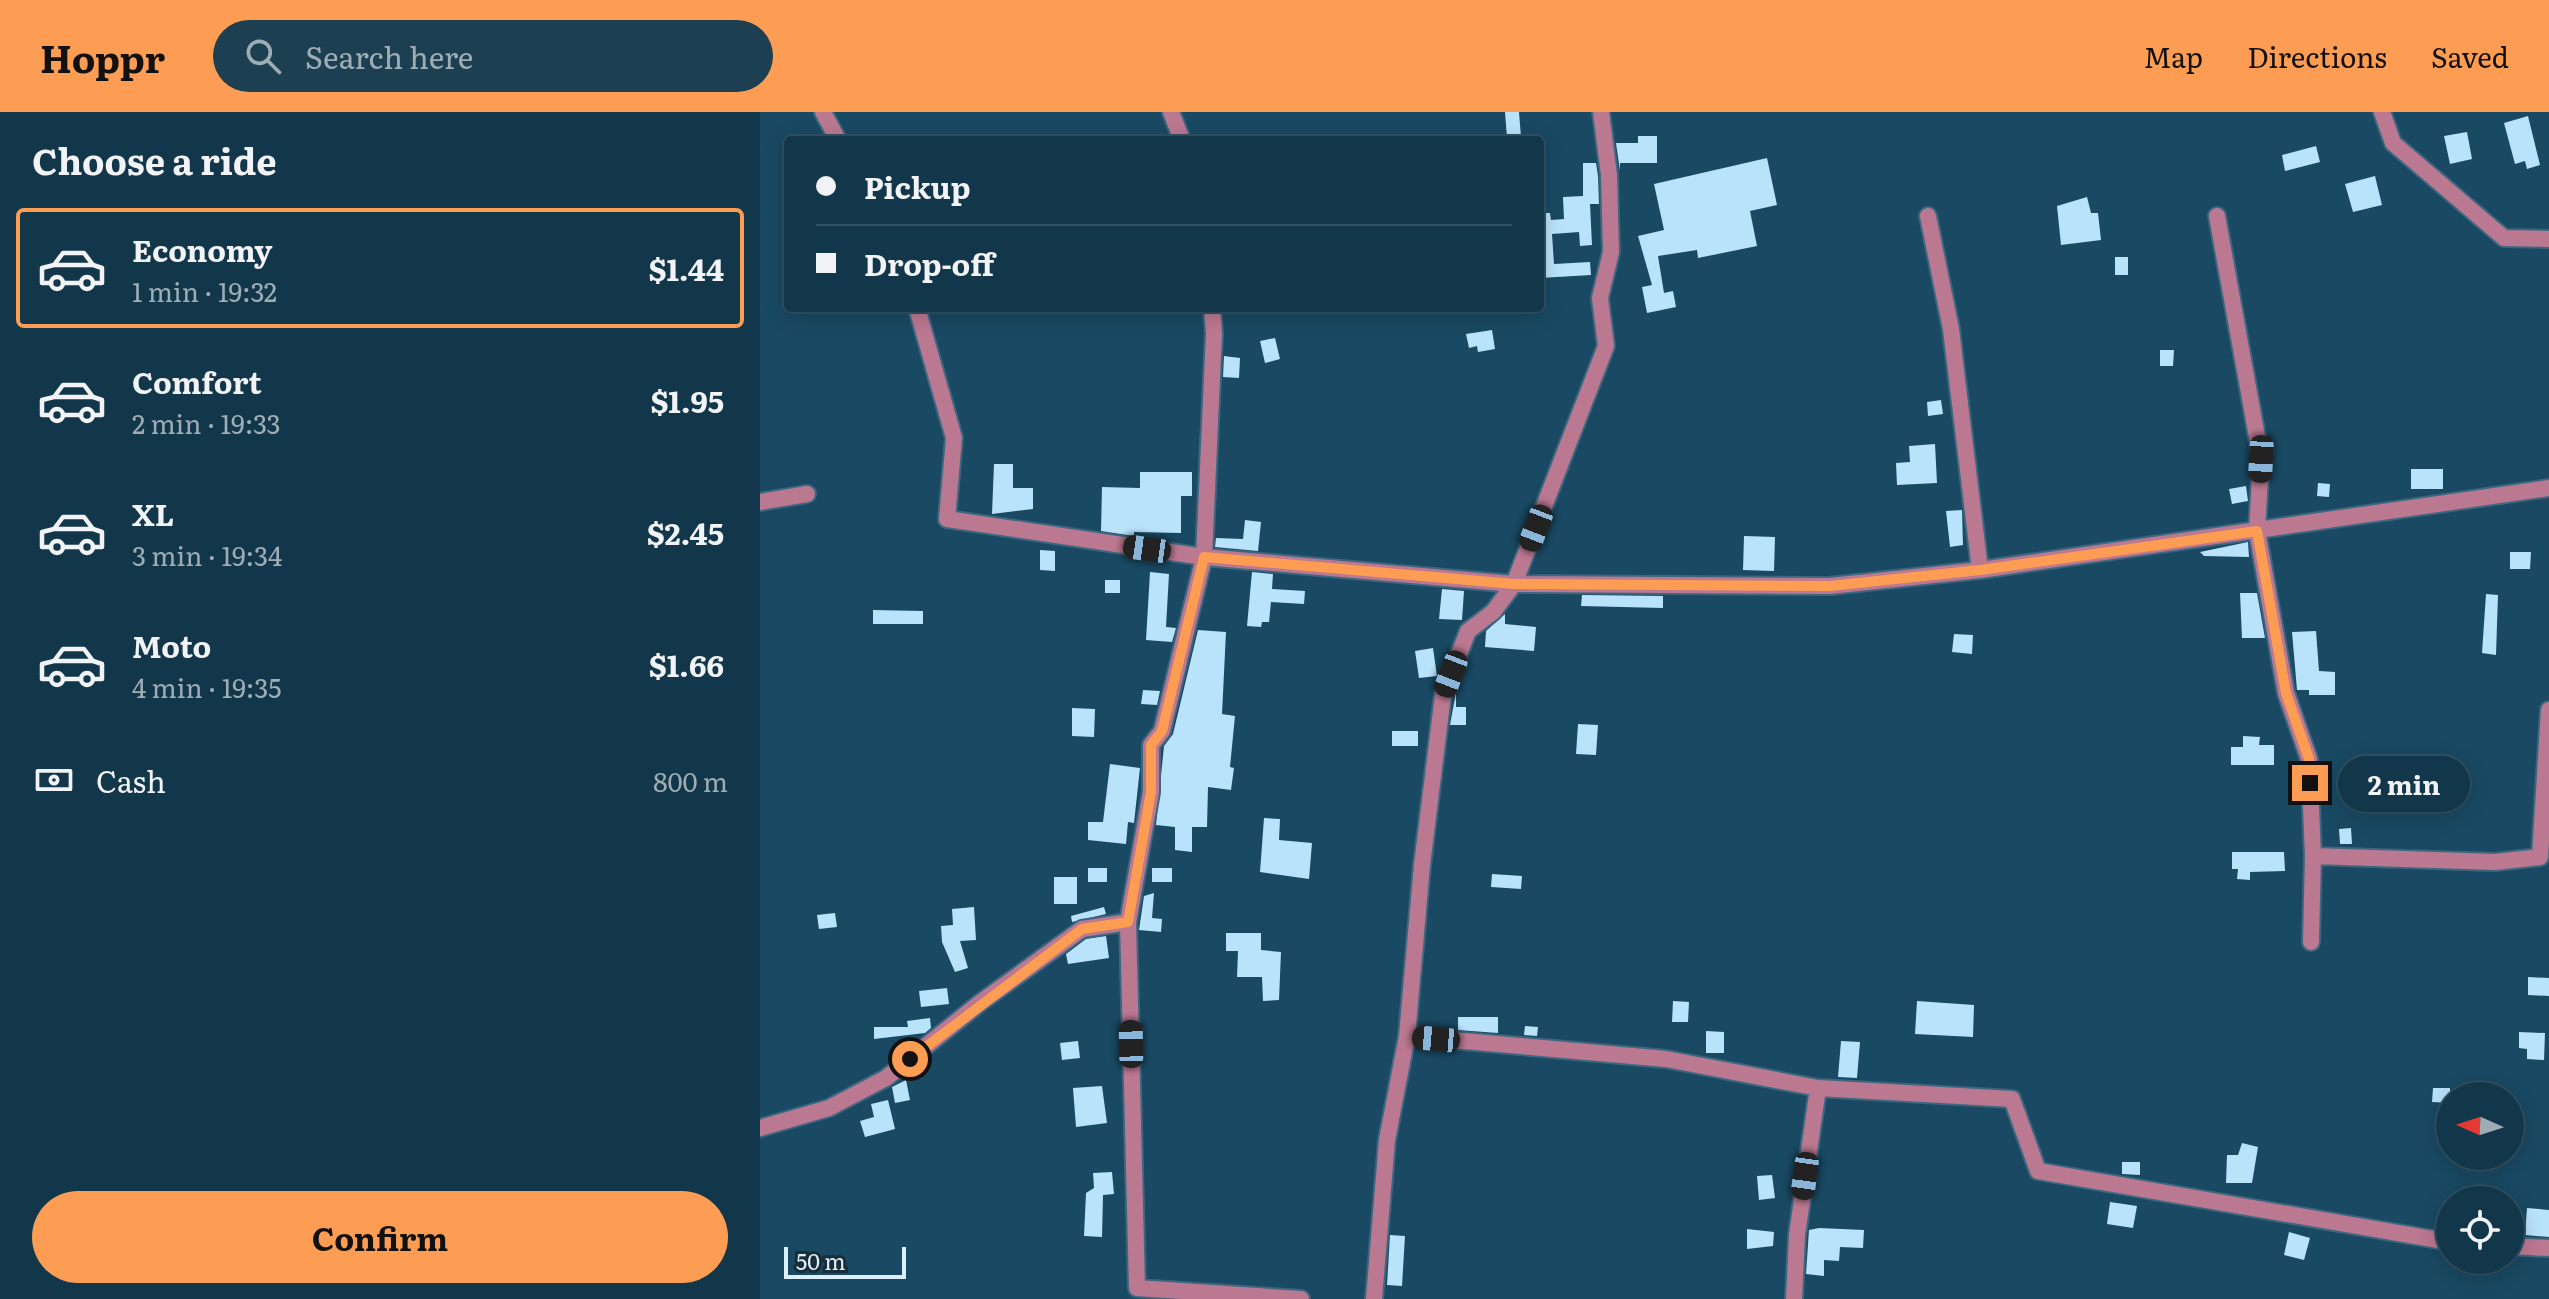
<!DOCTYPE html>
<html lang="en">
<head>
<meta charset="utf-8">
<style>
	body { margin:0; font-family:Literata,serif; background:#1c3f51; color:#f1f3f6; height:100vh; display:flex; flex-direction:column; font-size:30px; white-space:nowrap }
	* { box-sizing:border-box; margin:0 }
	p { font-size:26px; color:#9dacb5 }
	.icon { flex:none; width:44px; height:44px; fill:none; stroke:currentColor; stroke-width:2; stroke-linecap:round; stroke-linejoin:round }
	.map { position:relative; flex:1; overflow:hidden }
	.panel { display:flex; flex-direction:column; background:#13374a; width:760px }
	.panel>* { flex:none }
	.top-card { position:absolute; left:24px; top:24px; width:760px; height:176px; border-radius:8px; box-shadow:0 4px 20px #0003,0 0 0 2px #325162; display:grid; align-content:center; height:176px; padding:0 32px; background:#13374a }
	.needle { width:52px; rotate:273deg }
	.fabs { position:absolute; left:1676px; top:970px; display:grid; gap:16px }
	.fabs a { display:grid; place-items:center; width:88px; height:88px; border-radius:50%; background:#13374a; box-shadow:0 4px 20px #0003,0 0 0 2px #325162; font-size:40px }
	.scale { position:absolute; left:24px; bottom:20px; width:122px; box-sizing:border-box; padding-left:8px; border:4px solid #dcf0fc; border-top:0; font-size:22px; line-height:28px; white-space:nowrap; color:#dcf0fc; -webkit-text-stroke:6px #192d39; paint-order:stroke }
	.end { position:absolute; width:36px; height:36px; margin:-18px; border:10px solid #fd9d54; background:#111; box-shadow:0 0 0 4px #111 }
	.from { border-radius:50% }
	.bubble { position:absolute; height:56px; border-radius:28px; background:#13374a; box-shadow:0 4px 20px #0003,0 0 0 2px #325162; font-size:26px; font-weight:700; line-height:56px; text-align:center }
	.car { position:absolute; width:24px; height:48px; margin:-24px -12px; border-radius:10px; box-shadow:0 0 6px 2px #0007; background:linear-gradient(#222 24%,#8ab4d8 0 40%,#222 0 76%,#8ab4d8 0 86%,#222 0) }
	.top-card b { display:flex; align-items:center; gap:28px; height:76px; font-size:30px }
	.top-card b+b { border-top:2px solid #325162 }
	.top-card i { width:20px; height:20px; background:#f1f3f6 }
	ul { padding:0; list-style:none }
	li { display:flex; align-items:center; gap:24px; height:120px; margin:0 16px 12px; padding:0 16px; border:4px solid transparent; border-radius:8px }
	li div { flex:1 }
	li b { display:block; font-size:30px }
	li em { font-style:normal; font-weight:700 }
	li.on { border-color:#fd9d54 }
	li>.icon { width:72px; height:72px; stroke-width:1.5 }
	h2 { padding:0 32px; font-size:36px; line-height:96px }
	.pay { display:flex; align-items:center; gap:20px; height:88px; padding:0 32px; font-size:30px }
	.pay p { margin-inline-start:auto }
	.action { display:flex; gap:16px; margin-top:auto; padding:16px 32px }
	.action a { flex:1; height:92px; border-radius:48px; background:#fd9d54; color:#111; font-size:32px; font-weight:700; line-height:92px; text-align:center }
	header { display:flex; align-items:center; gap:48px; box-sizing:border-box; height:112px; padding:0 40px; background:#fd9d54; color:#111 }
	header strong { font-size:38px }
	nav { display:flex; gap:44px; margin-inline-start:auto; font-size:28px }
	.search { width:560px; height:72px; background:#1c3f51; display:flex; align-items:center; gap:20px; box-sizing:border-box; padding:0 28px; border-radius:44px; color:#9dacb5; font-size:30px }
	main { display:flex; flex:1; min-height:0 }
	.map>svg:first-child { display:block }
	.building { fill:#b9e2fb }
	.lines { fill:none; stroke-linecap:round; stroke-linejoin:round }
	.street-casing { stroke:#3c677f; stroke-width:20 }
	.street { stroke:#bb7891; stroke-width:16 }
	.route { stroke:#fd9d54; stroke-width:10 }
</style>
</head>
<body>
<header>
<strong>Hoppr</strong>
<div class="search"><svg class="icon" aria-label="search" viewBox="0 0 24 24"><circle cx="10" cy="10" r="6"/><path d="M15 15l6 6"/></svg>Search here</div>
<nav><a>Map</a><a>Directions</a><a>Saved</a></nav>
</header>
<main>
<section class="panel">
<h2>Choose a ride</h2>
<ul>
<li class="on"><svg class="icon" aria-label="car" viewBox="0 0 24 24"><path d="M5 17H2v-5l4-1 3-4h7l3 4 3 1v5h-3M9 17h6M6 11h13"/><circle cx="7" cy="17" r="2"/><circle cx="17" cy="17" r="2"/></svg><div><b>Economy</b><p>1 min · 19:32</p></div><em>$1.44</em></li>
<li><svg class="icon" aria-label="car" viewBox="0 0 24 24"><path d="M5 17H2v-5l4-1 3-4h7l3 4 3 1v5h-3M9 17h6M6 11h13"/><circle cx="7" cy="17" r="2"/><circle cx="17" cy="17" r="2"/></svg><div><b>Comfort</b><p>2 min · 19:33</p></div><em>$1.95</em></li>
<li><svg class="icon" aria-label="car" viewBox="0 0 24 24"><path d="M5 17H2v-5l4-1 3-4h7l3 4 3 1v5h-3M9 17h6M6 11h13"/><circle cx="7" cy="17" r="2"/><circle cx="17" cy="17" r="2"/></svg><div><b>XL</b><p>3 min · 19:34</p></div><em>$2.45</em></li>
<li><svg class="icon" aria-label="car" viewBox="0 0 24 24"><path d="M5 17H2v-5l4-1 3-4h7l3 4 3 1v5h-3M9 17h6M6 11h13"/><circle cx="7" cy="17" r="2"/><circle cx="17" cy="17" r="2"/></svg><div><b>Moto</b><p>4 min · 19:35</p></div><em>$1.66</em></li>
</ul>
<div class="pay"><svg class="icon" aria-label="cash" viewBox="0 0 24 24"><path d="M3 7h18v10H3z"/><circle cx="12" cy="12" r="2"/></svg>Cash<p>800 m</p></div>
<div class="action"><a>Confirm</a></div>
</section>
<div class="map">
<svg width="1789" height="1187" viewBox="0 0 1789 1187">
	<rect width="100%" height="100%" fill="#194963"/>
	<path class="building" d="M 745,0 L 759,0 L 761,25 L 747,26 Z
		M 1768,4 L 1780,53 L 1767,57 L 1765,49 L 1755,52 L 1744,11 Z
		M 1707,20 L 1712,47 L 1690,52 L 1684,24 Z
		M 878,24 L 897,24 L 897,51 L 860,51 L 860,59 L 856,31 L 878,31 Z
		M 1556,34 L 1560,50 L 1525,59 L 1522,43 Z
		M 1007,46 L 1017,93 L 990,99 L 997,134 L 938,146 L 937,138 L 898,144 L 904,181 L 913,179 L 916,195 L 887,201 L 882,175 L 892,173 L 878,124 L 904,118 L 894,72 Z
		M 823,51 L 836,51 L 838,64 L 839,92 L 830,92 L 832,133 L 820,134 L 819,120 L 792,122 L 794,152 L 830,150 L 831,163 L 780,166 L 780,101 L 790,101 L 791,108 L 804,107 L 803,85 L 823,84 Z
		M 1615,64 L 1622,93 L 1593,100 L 1585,72 Z
		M 1327,85 L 1331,101 L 1338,101 L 1341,128 L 1301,133 L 1297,94 Z
		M 1355,145 L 1368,145 L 1368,163 L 1355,163 Z
		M 732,218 L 735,237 L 718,240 L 717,234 L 709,236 L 706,222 Z
		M 515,226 L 520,247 L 505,251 L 500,229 Z
		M 1400,238 L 1414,238 L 1413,254 L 1400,254 Z
		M 464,244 L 480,246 L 479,266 L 463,265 Z
		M 1181,288 L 1183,302 L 1168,304 L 1167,290 Z
		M 1175,332 L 1177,371 L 1137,373 L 1136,351 L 1150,350 L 1149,334 Z
		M 234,352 L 253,352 L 253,376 L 273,376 L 273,397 L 232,402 Z
		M 1651,357 L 1683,357 L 1683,377 L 1651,377 Z
		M 380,360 L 432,360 L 432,384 L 421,384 L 421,421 L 374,420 L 374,424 L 341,419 L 342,375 L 380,376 Z
		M 1558,371 L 1570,372 L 1569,385 L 1557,384 Z
		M 1486,374 L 1488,389 L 1472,392 L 1469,377 Z
		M 1202,398 L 1203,433 L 1190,435 L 1186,399 Z
		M 485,408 L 501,410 L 498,439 L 455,435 L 456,426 L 483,427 Z
		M 984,424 L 1015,425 L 1014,459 L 983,458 Z
		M 1488,430 L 1489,445 L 1444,444 L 1440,440 Z
		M 280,438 L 295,439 L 295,459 L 280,458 Z
		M 1750,440 L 1771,440 L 1770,457 L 1750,457 Z
		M 390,460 L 409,462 L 406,515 L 416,516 L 412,530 L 386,528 Z
		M 492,460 L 513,462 L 512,477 L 545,479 L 544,492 L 511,490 L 509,510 L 502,510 L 501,515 L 487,514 Z
		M 345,468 L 360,468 L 360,481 L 345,481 Z
		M 682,477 L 704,479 L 702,508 L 679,507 Z
		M 1480,481 L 1497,481 L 1505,526 L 1482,526 Z
		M 1726,482 L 1738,483 L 1736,543 L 1722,541 Z
		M 822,483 L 903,484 L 903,496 L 821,494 Z
		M 113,498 L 163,499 L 163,512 L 113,512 Z
		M 745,502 L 745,512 L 776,515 L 774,539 L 725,535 L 726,519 Z
		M 438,518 L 466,520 L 462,602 L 475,604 L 470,655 L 474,656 L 471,678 L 448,675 L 447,715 L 432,715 L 432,740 L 415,738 L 415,715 L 396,713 L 404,634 L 413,622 Z
		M 1556,519 L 1559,559 L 1575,560 L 1575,583 L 1549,583 L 1549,578 L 1537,578 L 1532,520 Z
		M 1194,522 L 1213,523 L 1212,542 L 1192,540 Z
		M 673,536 L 677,564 L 659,566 L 655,539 Z
		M 383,578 L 400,579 L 397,593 L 381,592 Z
		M 696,580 L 696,595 L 706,595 L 706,613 L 690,613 Z
		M 312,596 L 335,597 L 334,625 L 312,624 Z
		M 818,612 L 838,613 L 836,643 L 816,642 Z
		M 632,619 L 658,619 L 658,634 L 632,634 Z
		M 1483,624 L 1500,625 L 1499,633 L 1514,633 L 1514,653 L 1471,653 L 1471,635 L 1483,635 Z
		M 350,652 L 380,656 L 374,711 L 368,710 L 366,732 L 328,728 L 328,710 L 343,710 Z
		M 1624,663 L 1671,664 L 1670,694 L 1623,693 Z
		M 504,706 L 520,707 L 519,728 L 552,731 L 549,767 L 500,760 Z
		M 1591,716 L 1592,732 L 1580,732 L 1579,717 Z
		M 1472,740 L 1524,740 L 1525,759 L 1490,760 L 1490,768 L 1477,767 L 1478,757 L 1472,757 Z
		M 328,756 L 347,756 L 347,770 L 328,770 Z
		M 392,756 L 412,756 L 412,770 L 392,770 Z
		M 732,762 L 762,764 L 761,777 L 731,775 Z
		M 294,765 L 317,765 L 317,792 L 294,792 Z
		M 394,781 L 392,806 L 402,807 L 401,820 L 379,818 L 384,784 Z
		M 214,795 L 216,828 L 200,829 L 208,856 L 195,860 L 182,830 L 181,814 L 193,813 L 192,797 Z
		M 344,795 L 346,802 L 312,810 L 311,804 Z
		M 75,801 L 77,815 L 59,817 L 57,803 Z
		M 466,821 L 501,821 L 501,838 L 521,840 L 519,888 L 503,889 L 502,865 L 477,865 L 478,839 L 466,839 Z
		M 346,824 L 349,846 L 308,852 L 306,842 L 326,827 Z
		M 1768,865 L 1789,866 L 1789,884 L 1768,883 Z
		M 187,876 L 189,892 L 161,895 L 159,879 Z
		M 913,889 L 929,890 L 928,910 L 912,910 Z
		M 1157,889 L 1214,893 L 1213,925 L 1155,922 Z
		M 698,905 L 738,905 L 738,921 L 698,918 Z
		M 170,906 L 171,916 L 165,921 L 114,927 L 114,915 L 148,915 L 147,909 Z
		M 765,914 L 778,915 L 777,924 L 764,923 Z
		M 946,919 L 964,920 L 964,941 L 946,941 Z
		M 1759,920 L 1785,921 L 1784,948 L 1767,947 L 1767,937 L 1759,936 Z
		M 318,929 L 320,946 L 302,948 L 300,931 Z
		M 1081,929 L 1100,930 L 1097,966 L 1078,965 Z
		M 146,968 L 150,988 L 135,991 L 132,975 Z
		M 342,974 L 347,1011 L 316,1015 L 313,976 Z
		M 1673,976 L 1690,976 L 1690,991 L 1672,990 Z
		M 128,988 L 135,1017 L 105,1025 L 100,1009 L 114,1005 L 111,992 Z
		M 1482,1031 L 1498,1035 L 1492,1071 L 1466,1071 L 1467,1043 L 1478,1043 Z
		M 1362,1050 L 1380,1050 L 1380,1063 L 1362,1062 Z
		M 352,1060 L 354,1082 L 343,1083 L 342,1125 L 324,1124 L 326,1081 L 334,1076 L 333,1061 Z
		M 1012,1063 L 1015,1086 L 999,1088 L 997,1064 Z
		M 1350,1090 L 1377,1094 L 1373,1116 L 1347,1112 Z
		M 1767,1096 L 1789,1098 L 1789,1125 L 1765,1123 Z
		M 1059,1116 L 1104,1118 L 1103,1136 L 1080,1135 L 1079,1149 L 1064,1148 L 1064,1164 L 1046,1162 L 1049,1118 Z
		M 987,1117 L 1014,1120 L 1013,1134 L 987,1137 Z
		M 1529,1120 L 1550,1126 L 1544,1148 L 1524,1143 Z
		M 630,1123 L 645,1124 L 642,1174 L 627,1173 Z"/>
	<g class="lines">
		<g class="street-casing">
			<path id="street" d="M 63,0 L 78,28
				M 411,0 L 422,28
				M 1622,0 L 1633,31 L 1744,126 L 1789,127
				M 1168,104 L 1191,217 L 1220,458
				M 1457,104 L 1501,347 L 1497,419 L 1526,581 L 1549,647 L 1553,744 L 1735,750 L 1780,745 L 1789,598
				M 157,196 L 194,326 L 187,407 L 444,445 L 754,472 L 1070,474 L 1220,458 L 1789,376
				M 0,390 L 47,382
				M 368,810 L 391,680 L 391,633 L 402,619 L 444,445 L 454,221 L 452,196
				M 1551,830 L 1553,744
				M 647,924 L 906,947 L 1058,976 L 1252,987 L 1278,1059 L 1690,1130
				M 0,1016 L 69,996 L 126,966 L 221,890 L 322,817 L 368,810 L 377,1176 L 541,1187
				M 1750,1134 L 1789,1136
				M 614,1187 L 627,1028 L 647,924 L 662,753 L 683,583 L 708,519 L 733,500 L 754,472 L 846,234 L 840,186 L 851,140 L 849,63 L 841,0
				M 1034,1187 L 1037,1123 L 1058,976"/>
		</g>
		<use href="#street" class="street"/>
	</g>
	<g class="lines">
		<path class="route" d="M 150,947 L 322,817 L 368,810 L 391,680 L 391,633 L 402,619 L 444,445 L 754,472 L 1070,474 L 1220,458 L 1497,419 L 1526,581 L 1549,647 L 1550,671"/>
	</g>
</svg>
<div class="fabs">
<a><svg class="needle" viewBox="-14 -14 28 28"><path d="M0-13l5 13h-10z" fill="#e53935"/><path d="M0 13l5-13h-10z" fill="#9dacb5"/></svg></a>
<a><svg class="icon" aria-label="locate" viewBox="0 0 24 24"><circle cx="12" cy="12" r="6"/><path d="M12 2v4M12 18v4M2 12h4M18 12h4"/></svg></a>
</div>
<div class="scale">50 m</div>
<i class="end from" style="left:150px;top:947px"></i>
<i class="end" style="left:1550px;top:671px"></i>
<div class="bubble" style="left:1578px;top:644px;width:132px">2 min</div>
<i class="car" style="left:1501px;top:347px;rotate:183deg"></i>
<i class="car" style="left:776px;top:416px;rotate:201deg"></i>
<i class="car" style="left:387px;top:437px;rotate:278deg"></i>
<i class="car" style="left:691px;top:562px;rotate:201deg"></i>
<i class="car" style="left:676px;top:927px;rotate:275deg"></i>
<i class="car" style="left:371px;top:932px;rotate:359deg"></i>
<i class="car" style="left:1045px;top:1064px;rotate:188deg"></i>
<div class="top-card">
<b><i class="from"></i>Pickup</b>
<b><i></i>Drop-off</b>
</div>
</div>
</main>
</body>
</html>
